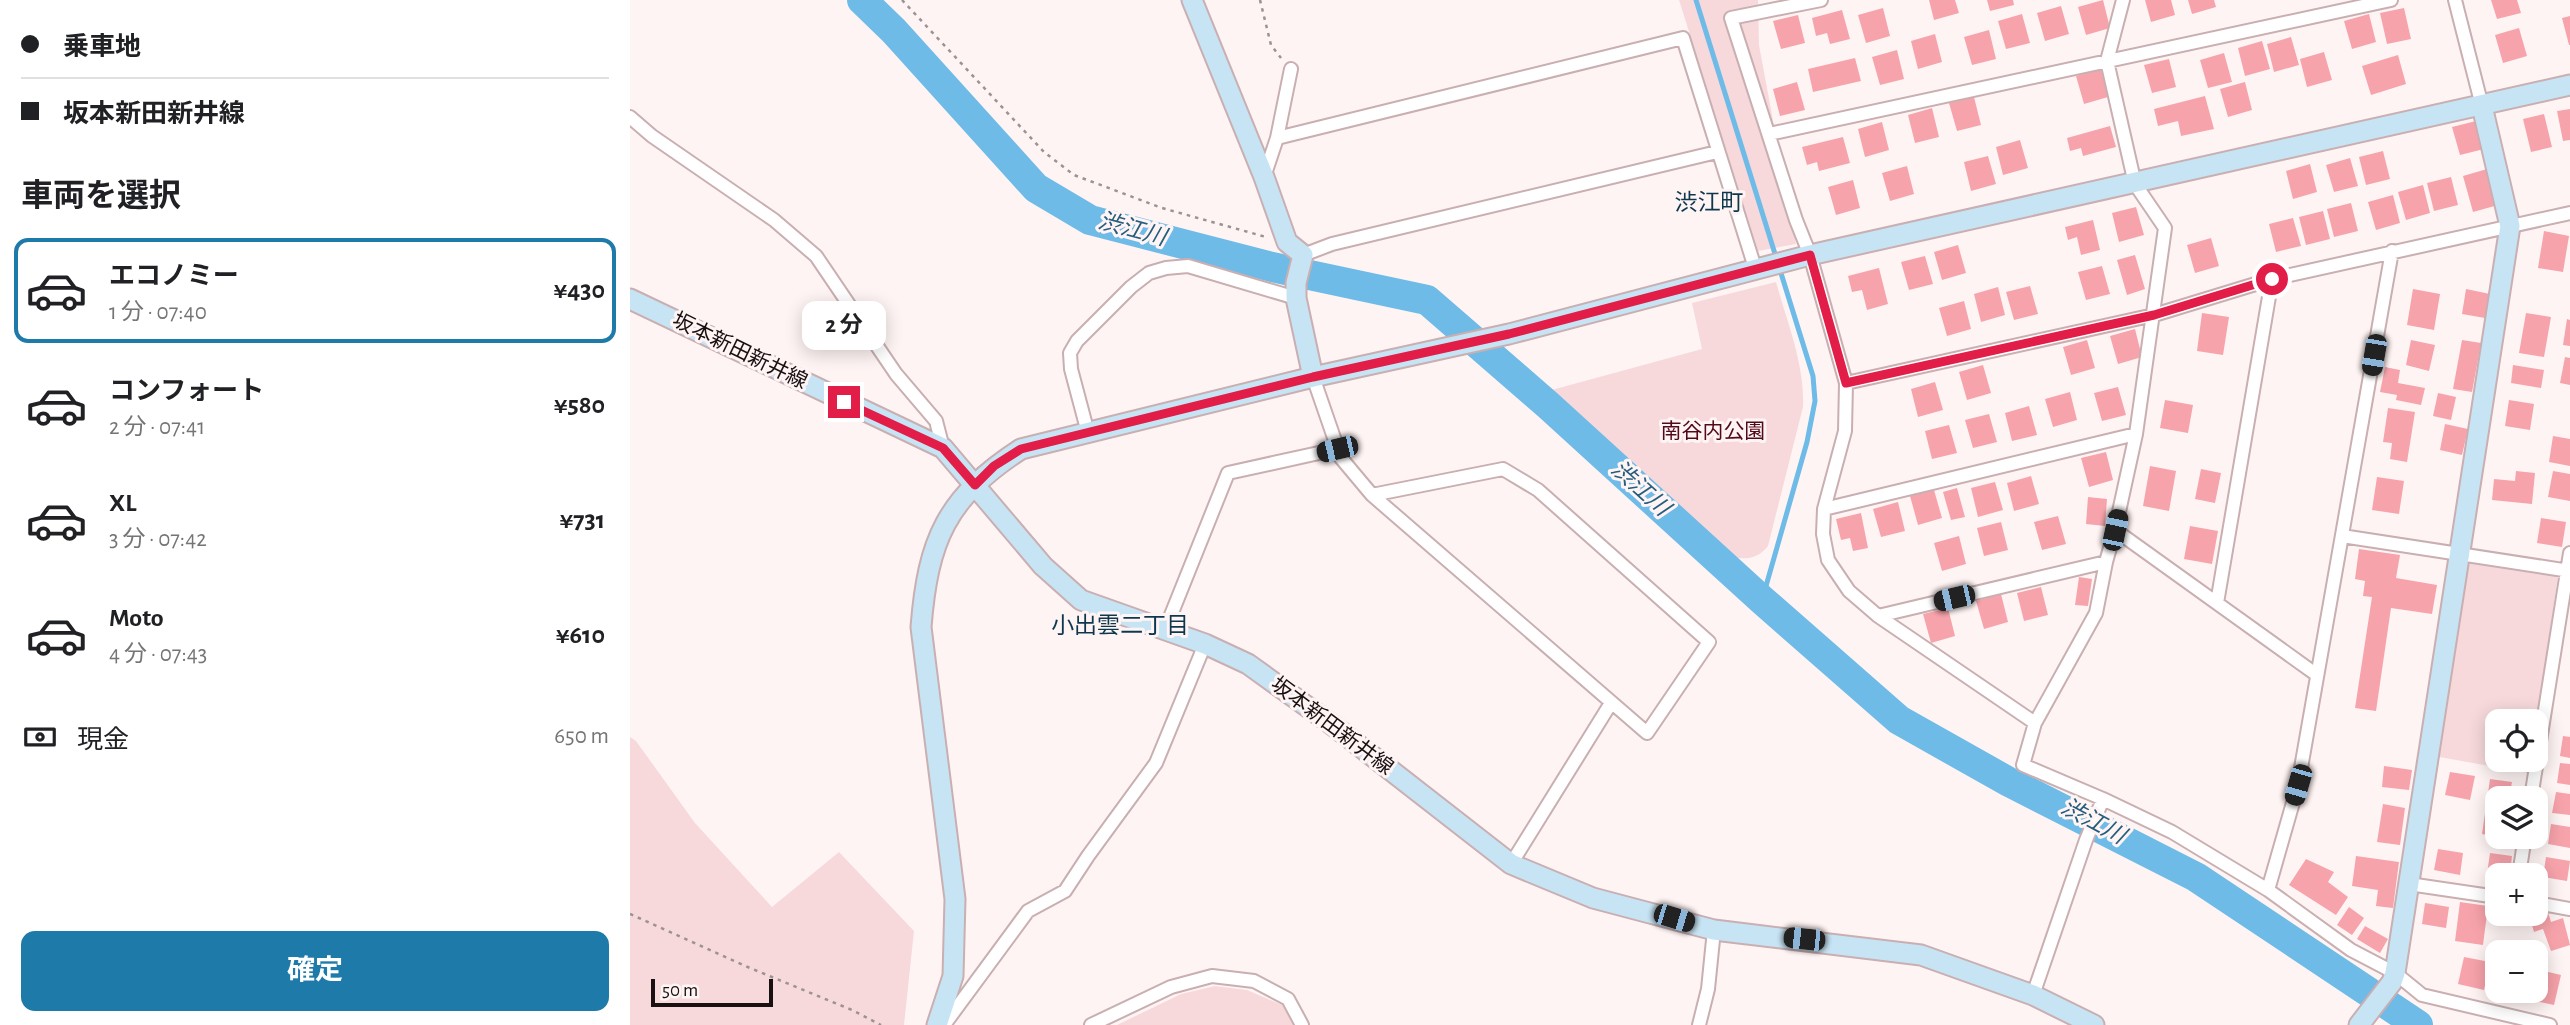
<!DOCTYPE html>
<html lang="ja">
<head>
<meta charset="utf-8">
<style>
	body { margin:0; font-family:"Alegreya Sans","Noto Sans JP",sans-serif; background:#f6f6f6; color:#202124; height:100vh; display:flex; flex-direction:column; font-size:26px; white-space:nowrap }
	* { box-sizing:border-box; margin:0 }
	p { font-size:23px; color:#757577 }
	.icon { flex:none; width:38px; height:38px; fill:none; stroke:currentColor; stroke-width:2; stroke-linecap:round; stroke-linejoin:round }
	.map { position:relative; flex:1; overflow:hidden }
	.side { display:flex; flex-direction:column; background:#fff; width:630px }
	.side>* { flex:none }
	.hud { display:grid; align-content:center; height:154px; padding:0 21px; background:#fff }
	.tools { position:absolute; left:1855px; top:709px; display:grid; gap:14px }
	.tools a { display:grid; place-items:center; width:63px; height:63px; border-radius:14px; background:#fff; box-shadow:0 4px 18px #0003; font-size:35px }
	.scale { position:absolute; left:21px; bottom:18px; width:122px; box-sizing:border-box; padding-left:7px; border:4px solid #191011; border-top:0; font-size:19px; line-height:24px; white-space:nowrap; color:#191011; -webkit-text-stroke:5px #fff4f4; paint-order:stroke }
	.end { position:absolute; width:32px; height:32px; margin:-16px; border:9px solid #e11d48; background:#fff; box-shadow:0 0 0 4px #fff }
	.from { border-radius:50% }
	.bubble { position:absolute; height:49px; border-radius:14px; background:#fff; box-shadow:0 4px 18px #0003; font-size:23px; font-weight:700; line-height:49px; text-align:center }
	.car { position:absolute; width:21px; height:42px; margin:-21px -10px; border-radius:9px; box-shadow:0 0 5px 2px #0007; background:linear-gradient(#222 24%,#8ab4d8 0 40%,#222 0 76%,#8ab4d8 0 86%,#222 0) }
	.hud b { display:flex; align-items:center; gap:24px; height:66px; font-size:26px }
	.hud b+b { border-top:2px solid #e0e0e0 }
	.hud i { width:18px; height:18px; background:#202124 }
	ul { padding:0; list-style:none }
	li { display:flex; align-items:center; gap:21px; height:105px; margin:0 14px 10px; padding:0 7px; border:4px solid transparent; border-radius:14px }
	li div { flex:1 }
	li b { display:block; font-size:26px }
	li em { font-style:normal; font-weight:700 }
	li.active { border-color:#1e7aa8 }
	li>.icon { width:63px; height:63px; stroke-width:1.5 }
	h2 { padding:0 21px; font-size:32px; line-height:84px }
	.pay { display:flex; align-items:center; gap:18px; height:77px; padding:0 21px; font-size:26px }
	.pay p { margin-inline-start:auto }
	.button { display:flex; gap:14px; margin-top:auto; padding:14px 21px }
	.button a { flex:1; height:80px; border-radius:14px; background:#1e7aa8; color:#fff; font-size:28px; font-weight:700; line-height:80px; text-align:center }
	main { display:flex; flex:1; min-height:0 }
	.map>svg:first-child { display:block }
	.green { fill:#f7d9db }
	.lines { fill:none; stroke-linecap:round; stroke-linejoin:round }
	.stream { stroke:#6ebbe8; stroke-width:5 }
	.river { stroke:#6ebbe8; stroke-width:30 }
	.building { fill:#f7a3ab }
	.street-casing { stroke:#c9afb1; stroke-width:16 }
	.secondary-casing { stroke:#c9afb1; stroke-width:23 }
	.path { stroke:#9c9292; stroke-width:2.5; stroke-dasharray:3.5 5; stroke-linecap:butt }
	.street { stroke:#fff; stroke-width:12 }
	.secondary { stroke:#c7e4f4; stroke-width:19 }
	.route { stroke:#e11d48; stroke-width:9 }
	.labels { text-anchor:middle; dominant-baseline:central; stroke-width:6; stroke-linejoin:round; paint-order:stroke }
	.street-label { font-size:21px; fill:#191011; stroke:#fff4f4 }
	.park-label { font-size:21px; fill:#53091c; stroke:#fff4f4 }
	.neighbourhood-label { font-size:23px; fill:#0c374d; stroke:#fff4f4 }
	.water-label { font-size:23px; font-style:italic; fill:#245d7d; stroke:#fff4f4 }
</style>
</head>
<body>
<main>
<section class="side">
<div class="hud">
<b><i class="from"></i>乗車地</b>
<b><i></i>坂本新田新井線</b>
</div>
<h2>車両を選択</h2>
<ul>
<li class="active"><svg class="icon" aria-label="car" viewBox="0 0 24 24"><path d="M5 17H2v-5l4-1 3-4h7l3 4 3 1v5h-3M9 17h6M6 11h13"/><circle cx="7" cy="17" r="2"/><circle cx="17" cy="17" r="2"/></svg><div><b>エコノミー</b><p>1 分 · 07:40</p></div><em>¥430</em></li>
<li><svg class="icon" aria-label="car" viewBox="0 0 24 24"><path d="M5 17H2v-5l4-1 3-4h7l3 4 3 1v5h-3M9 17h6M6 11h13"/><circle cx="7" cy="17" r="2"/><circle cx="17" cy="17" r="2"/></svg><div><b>コンフォート</b><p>2 分 · 07:41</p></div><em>¥580</em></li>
<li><svg class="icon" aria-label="car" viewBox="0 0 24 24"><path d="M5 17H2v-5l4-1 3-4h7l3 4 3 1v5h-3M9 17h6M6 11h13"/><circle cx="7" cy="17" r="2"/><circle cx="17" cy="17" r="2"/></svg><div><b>XL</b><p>3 分 · 07:42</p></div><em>¥731</em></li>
<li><svg class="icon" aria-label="car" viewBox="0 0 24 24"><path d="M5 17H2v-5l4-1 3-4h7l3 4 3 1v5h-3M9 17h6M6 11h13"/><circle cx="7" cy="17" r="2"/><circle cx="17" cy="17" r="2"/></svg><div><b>Moto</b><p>4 分 · 07:43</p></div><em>¥610</em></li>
</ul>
<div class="pay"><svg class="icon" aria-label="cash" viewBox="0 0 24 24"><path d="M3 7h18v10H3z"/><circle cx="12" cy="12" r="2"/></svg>現金<p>650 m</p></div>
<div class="button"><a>確定</a></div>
</section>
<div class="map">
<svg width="1940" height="1025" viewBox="0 0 1940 1025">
	<rect width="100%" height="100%" fill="#fff4f4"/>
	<path class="green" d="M 1049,0 L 1128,0 L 1129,45 L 1166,244 L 1128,251 Z
		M 1146,282 C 1157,322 1175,365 1173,407 L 1138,546 C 1127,560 1114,560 1098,556 L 918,391 L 1072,349 L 1062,303 Z
		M 1833,561 L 1928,576 L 1906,725 L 1906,721 L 1867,721 L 1867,760 L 1900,760 L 1898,773 L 1804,756 Z
		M 0,737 L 6,741 L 65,823 L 142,907 L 209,852 L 284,931 L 274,1025 L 0,1025 Z
		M 585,986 L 617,990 L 652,1005 L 664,1025 L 487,1025 L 551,994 Z"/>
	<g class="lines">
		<path class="stream" d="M 1066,0 L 1183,376 L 1185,401 L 1177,442 L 1132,600"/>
		<path class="river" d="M 232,0 L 264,31 L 406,188 L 460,220 L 642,267 L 797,300 L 918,405 L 1132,600 L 1269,720 L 1379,782 L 1566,877 L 1788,1025"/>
	</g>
	<path class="building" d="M 1299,0 L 1325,0 L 1329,13 L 1304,20 Z
		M 1357,0 L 1383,0 L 1384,5 L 1360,11 Z
		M 1473,0 L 1480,28 L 1456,35 L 1448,7 Z
		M 1515,0 L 1541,0 L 1545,15 L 1521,22 Z
		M 1558,0 L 1584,0 L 1586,7 L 1562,14 Z
		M 1861,0 L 1887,0 L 1891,13 L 1867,19 Z
		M 1431,6 L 1439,34 L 1415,41 L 1407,13 Z
		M 1253,8 L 1260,36 L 1236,43 L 1228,15 Z
		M 1774,8 L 1781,39 L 1757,44 L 1750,13 Z
		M 1212,10 L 1220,39 L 1200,44 L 1197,33 L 1186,36 L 1182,18 Z
		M 1392,14 L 1400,43 L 1376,49 L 1368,21 Z
		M 1739,14 L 1746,42 L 1722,49 L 1714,21 Z
		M 1168,15 L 1175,43 L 1151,49 L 1143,21 Z
		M 1940,16 L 1940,45 L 1939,45 L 1932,18 Z
		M 1889,28 L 1897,56 L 1873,63 L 1865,35 Z
		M 1359,30 L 1366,59 L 1342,65 L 1334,37 Z
		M 1305,34 L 1312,62 L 1288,69 L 1281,41 Z
		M 1661,37 L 1669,65 L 1644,72 L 1637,44 Z
		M 1632,41 L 1640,69 L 1615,76 L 1608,48 Z
		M 1267,50 L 1274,79 L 1250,85 L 1242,57 Z
		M 1694,52 L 1702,80 L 1677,87 L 1670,59 Z
		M 1594,53 L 1602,82 L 1578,88 L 1570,60 Z
		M 1768,55 L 1776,84 L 1741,95 L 1732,66 Z
		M 1225,58 L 1231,81 L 1183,92 L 1178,69 Z
		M 1539,59 L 1546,87 L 1522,93 L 1514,65 Z
		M 1471,69 L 1478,97 L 1454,104 L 1446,76 Z
		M 1167,82 L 1175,110 L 1150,116 L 1143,89 Z
		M 1615,82 L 1622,110 L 1598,117 L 1590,89 Z
		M 1575,96 L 1584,129 L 1551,136 L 1548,121 L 1528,126 L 1524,109 Z
		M 1344,97 L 1351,125 L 1327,131 L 1319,103 Z
		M 1302,108 L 1309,137 L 1285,143 L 1278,115 Z
		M 1940,109 L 1940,140 L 1933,141 L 1927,111 Z
		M 1914,114 L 1922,147 L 1901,152 L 1893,119 Z
		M 1846,121 L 1854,149 L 1830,155 L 1822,127 Z
		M 1252,122 L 1259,150 L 1235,157 L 1228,129 Z
		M 1480,126 L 1486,147 L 1453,156 L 1451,148 L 1440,151 L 1437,138 Z
		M 1213,137 L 1220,163 L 1189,171 L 1187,162 L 1177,165 L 1172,147 Z
		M 1390,140 L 1398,168 L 1373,175 L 1366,147 Z
		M 1753,151 L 1760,179 L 1736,185 L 1729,157 Z
		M 1358,156 L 1366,184 L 1341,191 L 1334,162 Z
		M 1720,158 L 1728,186 L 1704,192 L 1696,165 Z
		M 1680,164 L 1687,192 L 1663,199 L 1656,171 Z
		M 1277,166 L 1284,194 L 1260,201 L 1252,173 Z
		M 1857,169 L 1868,205 L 1843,212 L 1833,176 Z
		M 1821,177 L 1828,205 L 1804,211 L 1797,183 Z
		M 1223,180 L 1230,208 L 1206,215 L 1198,187 Z
		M 1793,185 L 1800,213 L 1776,220 L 1768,192 Z
		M 1763,195 L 1770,223 L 1746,230 L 1738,202 Z
		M 1721,203 L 1728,231 L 1704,237 L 1697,209 Z
		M 1506,207 L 1514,235 L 1489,242 L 1482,213 Z
		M 1693,211 L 1700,239 L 1676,245 L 1669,217 Z
		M 1663,218 L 1671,246 L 1646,252 L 1639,224 Z
		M 1463,220 L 1470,250 L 1451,255 L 1447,237 L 1438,240 L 1435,227 Z
		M 1914,231 L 1939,236 L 1933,272 L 1908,268 Z
		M 1581,238 L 1589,266 L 1565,273 L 1557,245 Z
		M 1328,245 L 1336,273 L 1312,280 L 1304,252 Z
		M 1505,255 L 1515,289 L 1497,295 L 1487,260 Z
		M 1295,256 L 1303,284 L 1279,290 L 1271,262 Z
		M 1472,266 L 1480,294 L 1456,300 L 1448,272 Z
		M 1249,268 L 1258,304 L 1237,310 L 1232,290 L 1222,292 L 1218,276 Z
		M 1400,286 L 1408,314 L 1384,320 L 1376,292 Z
		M 1368,287 L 1375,315 L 1351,322 L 1344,294 Z
		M 1783,289 L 1810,294 L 1804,330 L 1777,325 Z
		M 1836,289 L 1860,294 L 1855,318 L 1832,314 Z
		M 1334,301 L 1341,329 L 1317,336 L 1309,308 Z
		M 1572,313 L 1599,317 L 1593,355 L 1567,351 Z
		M 1896,313 L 1921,317 L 1914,357 L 1889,353 Z
		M 1937,319 L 1940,320 L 1940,346 L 1933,345 Z
		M 1505,329 L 1512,357 L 1488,364 L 1480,336 Z
		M 1457,340 L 1465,368 L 1441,375 L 1433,347 Z
		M 1781,340 L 1805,345 L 1799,371 L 1776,365 Z
		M 1832,340 L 1851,343 L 1842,392 L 1823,389 Z
		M 1935,357 L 1940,358 L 1940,385 L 1930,383 Z
		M 1353,365 L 1361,393 L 1337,400 L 1329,372 Z
		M 1883,365 L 1914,370 L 1911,388 L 1881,383 Z
		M 1755,367 L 1770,370 L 1768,383 L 1795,388 L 1791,405 L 1766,400 L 1767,395 L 1750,392 Z
		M 1305,382 L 1313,410 L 1288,417 L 1281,389 Z
		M 1488,387 L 1496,415 L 1472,421 L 1464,393 Z
		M 1440,392 L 1447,420 L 1423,427 L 1415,399 Z
		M 1808,393 L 1826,397 L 1821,420 L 1803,416 Z
		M 1535,400 L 1563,405 L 1558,433 L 1530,428 Z
		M 1879,400 L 1904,404 L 1900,430 L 1875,426 Z
		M 1399,406 L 1407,435 L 1382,441 L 1375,413 Z
		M 1758,408 L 1785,412 L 1777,462 L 1760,459 L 1762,443 L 1753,442 Z
		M 1359,414 L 1367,442 L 1343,448 L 1335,420 Z
		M 1815,424 L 1838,429 L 1832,455 L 1810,450 Z
		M 1319,425 L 1327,453 L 1302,459 L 1295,431 Z
		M 1923,436 L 1940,439 L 1940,466 L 1919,462 Z
		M 1476,452 L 1483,480 L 1459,487 L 1451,458 Z
		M 1520,466 L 1546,471 L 1539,511 L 1513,506 Z
		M 1571,469 L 1591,473 L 1585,503 L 1565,499 Z
		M 1886,471 L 1905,473 L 1902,504 L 1862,500 L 1864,479 L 1885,481 Z
		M 1923,471 L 1940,474 L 1940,501 L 1918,497 Z
		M 1401,476 L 1409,504 L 1384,511 L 1377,483 Z
		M 1747,477 L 1774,481 L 1769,514 L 1742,510 Z
		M 1365,482 L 1373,510 L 1348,517 L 1341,488 Z
		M 1327,488 L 1335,517 L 1321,520 L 1313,492 Z
		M 1304,490 L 1312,518 L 1288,525 L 1280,496 Z
		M 1458,497 L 1477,499 L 1475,526 L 1456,524 Z
		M 1268,502 L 1275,531 L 1251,537 L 1243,509 Z
		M 1231,513 L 1238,548 L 1223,551 L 1220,538 L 1211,540 L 1206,519 Z
		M 1428,516 L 1436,544 L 1412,550 L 1404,522 Z
		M 1911,518 L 1936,522 L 1932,547 L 1907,543 Z
		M 1371,522 L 1378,550 L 1354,556 L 1347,528 Z
		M 1560,526 L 1588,531 L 1582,564 L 1554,559 Z
		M 1329,536 L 1336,564 L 1312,571 L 1304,543 Z
		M 1729,549 L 1770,555 L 1766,578 L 1807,585 L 1802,614 L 1761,608 L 1746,711 L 1725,708 L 1742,597 L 1733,596 L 1735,581 L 1725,579 Z
		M 1449,577 L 1462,579 L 1458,606 L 1445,605 Z
		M 1411,587 L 1418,615 L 1394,621 L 1387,593 Z
		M 1371,594 L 1378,622 L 1354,629 L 1346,601 Z
		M 1318,608 L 1325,636 L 1301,643 L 1293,614 Z
		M 1933,736 L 1940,737 L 1940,758 L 1930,756 Z
		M 1930,763 L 1940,764 L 1940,785 L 1927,783 Z
		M 1754,766 L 1782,770 L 1779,790 L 1752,787 Z
		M 1820,772 L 1845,776 L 1840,800 L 1815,795 Z
		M 1860,779 L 1882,782 L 1879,798 L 1867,798 L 1867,802 L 1857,800 Z
		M 1926,792 L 1940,794 L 1940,815 L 1922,813 Z
		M 1753,804 L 1775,808 L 1770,845 L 1747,842 Z
		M 1855,813 L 1867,815 L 1867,837 L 1852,834 Z
		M 1921,824 L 1940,827 L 1940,848 L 1918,844 Z
		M 1808,849 L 1833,853 L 1830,875 L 1804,870 Z
		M 1860,853 L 1882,856 L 1880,875 L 1857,874 Z
		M 1726,856 L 1769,862 L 1763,908 L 1746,906 L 1748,890 L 1722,886 Z
		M 1916,857 L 1940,861 L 1937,881 L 1913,877 Z
		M 1676,859 L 1704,872 L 1698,882 L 1718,897 L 1706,915 L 1659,885 Z
		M 1830,902 L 1858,906 L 1853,945 L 1825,941 Z
		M 1795,903 L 1819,907 L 1816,928 L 1792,924 Z
		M 1719,907 L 1734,918 L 1722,935 L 1707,925 Z
		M 1918,912 L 1921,922 L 1933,918 L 1940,945 L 1921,951 L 1913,929 L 1904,932 L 1900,918 Z
		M 1735,926 L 1758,939 L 1750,953 L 1727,939 Z
		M 1834,957 L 1860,962 L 1854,990 L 1828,984 Z
		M 1906,969 L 1931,975 L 1924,1005 L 1900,1000 L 1902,990 L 1906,990 Z
		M 1865,990 L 1895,990 L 1893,998 Z"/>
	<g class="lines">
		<g class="street-casing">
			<path id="street" d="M 1191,0 L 1101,18 L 1166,220 L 1180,255 L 1216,383 L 1215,431 L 1194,509 L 1193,534 L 1198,560 L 1219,591 L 1248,616 L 1405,723
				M 1493,0 L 1477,61 L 1505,184 L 1535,228 L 1506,434 L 1485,530 L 1476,562 L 1466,613 L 1405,723 L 1393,765 L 1473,799 L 1542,832 L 1638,890 L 1721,950 L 1765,973 L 1792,995 L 1920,1025
				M 1825,0 L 1852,106
				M 0,117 L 22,136 L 144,220 L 186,256 L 266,374 L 306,421 L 313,448
				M 1139,134 L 1761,0
				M 647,138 L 661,69
				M 634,177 L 647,138 L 1053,38 L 1126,271
				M 673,255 L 702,244 L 1087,152
				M 683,377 L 711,458 L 742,495 L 1017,733 L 1079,642 L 908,490 L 873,469 L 742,495
				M 1216,383 L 1524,315 L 1642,279 L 1940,213
				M 458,433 L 441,369 L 440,353 L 447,341 L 501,287 L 519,273 L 536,268 L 558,266 L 666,298
				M 1194,509 L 1506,434
				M 1485,530 L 1687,675
				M 1712,536 L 1940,571
				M 1587,603 L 1642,279
				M 1248,616 L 1476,562
				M 535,630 L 598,473 L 707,449
				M 1901,798 L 1940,553
				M 881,864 L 981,703
				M 1889,875 L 1895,836
				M 1779,884 L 1867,897
				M 1638,890 L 1668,785 L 1762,251
				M 1906,903 L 1940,909
				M 1403,995 L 1456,840 L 1473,799
				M 314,1025 L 398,911 L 435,891 L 458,856 L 526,763 L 575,644
				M 461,1025 L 541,987 L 582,976 L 624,981 L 658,999 L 672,1025
				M 1069,1025 L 1078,989 L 1084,930"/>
		</g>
		<g class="secondary-casing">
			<path id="secondary" d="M 562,0 L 634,177 L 657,242 L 673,255 L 666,283 L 666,298 L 683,377
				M 0,299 L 313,448 L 413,566 L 451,600 L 575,644 L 618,664 L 700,723 L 881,864 L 963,898 L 1084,930 L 1291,955 L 1403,995 L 1464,1025
				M 307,1025 L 323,976 L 325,899 L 291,627 C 298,540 316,498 391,449 L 683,377 L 879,334 L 1180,255 L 1940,85
				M 1729,1025 L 1762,982 L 1765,973 L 1880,226 L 1852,106"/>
		</g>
		<path class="path" d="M 272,0 L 414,152 L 444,175 L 532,208 L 636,237
			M 630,0 L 641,45 L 651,58
			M 0,914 L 120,968 L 222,1010 L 251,1025"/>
		<use href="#street" class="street"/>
		<use href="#secondary" class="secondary"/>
	</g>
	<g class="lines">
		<path class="route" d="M 214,402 L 313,448 L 345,485 L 364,466 L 391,449 L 683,377 L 879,334 L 1180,255 L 1216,383 L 1524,315 L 1642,279"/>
	</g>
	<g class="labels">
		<g class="street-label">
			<text transform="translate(110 351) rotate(26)">坂本新田新井線</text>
			<text transform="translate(702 726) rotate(37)">坂本新田新井線</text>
		</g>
		<g class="park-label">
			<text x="1083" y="431">南谷内公園</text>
		</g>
		<g class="neighbourhood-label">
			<text x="1079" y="203">渋江町</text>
			<text x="490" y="626">小出雲二丁目</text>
		</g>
		<g class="water-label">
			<text transform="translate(502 230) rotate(15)">渋江川</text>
			<text transform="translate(1010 489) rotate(42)">渋江川</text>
			<text transform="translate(1463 822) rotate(28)">渋江川</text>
		</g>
	</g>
</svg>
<div class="tools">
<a><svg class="icon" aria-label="locate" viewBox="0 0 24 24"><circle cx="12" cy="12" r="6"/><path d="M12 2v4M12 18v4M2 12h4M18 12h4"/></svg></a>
<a><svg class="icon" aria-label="layers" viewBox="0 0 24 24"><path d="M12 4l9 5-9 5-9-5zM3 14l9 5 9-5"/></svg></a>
<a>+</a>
<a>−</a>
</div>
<div class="scale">50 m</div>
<i class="end from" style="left:1642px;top:279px"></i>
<i class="end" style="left:214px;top:402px"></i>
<div class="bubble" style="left:172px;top:301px;width:84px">2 分</div>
<i class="car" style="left:1744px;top:355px;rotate:190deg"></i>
<i class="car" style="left:707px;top:449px;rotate:257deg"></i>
<i class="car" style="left:1485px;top:530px;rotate:12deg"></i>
<i class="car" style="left:1324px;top:598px;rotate:257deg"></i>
<i class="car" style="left:1668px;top:785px;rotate:196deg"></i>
<i class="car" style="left:1044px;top:918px;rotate:107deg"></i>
<i class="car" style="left:1174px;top:939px;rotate:276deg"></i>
</div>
</main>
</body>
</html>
